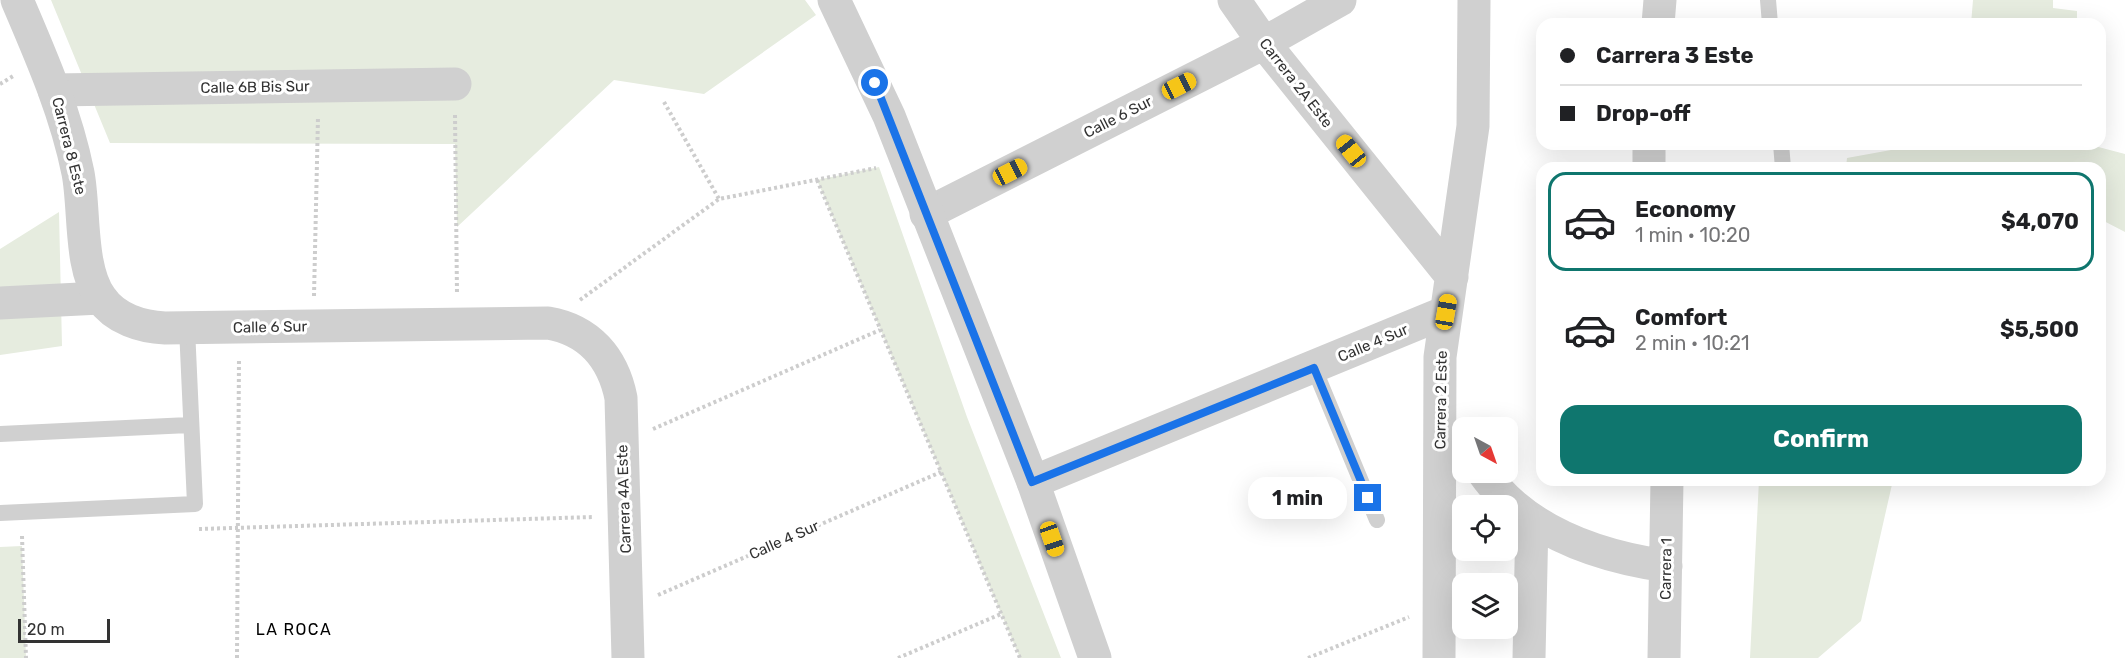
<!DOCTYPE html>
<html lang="en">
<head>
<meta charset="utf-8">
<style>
	body { margin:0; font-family:Rubik,sans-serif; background:#f2f2f2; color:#202124; height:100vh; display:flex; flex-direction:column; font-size:22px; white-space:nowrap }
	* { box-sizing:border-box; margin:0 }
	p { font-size:20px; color:#757577 }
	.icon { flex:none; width:33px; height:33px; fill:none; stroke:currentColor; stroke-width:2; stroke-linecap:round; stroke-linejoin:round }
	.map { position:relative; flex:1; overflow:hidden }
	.drawer { position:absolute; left:1536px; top:162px; width:570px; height:324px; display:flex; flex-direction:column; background:#fff; border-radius:18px; box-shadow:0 6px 24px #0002 }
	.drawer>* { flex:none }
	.hud { position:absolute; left:1536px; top:18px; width:570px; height:132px; border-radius:18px; box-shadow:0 6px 24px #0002; display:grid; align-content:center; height:132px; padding:0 24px; background:#fff }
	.needle { width:39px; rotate:140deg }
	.tools { position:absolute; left:1452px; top:417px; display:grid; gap:12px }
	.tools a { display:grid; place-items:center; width:66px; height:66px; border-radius:12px; background:#fff; box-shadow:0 6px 24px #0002; font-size:30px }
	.scale { position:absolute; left:18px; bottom:15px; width:92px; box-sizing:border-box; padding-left:6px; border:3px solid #333; border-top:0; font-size:16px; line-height:21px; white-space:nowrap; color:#333; -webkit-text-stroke:4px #fff; paint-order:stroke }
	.end { position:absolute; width:27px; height:27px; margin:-14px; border:8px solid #1a73e8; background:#fff; box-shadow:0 0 0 3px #fff }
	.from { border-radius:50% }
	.bubble { position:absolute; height:42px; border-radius:18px; background:#fff; box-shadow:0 6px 24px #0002; font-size:20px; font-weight:700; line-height:42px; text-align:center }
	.car { position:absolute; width:18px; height:36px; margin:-18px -9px; border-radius:8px; box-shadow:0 0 4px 2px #0007; background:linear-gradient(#f5c518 24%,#345 0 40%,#f5c518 0 76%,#345 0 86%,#f5c518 0) }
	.hud b { display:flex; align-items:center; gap:21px; height:57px; font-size:22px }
	.hud b+b { border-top:2px solid #e0e0e0 }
	.hud i { width:15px; height:15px; background:#202124 }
	ul { padding:10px 0 0; list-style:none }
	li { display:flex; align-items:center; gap:18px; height:99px; margin:0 12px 9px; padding:0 12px; border:3px solid transparent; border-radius:18px }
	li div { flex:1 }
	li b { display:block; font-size:22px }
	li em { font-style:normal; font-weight:700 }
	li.on { border-color:#0f766e }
	li>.icon { width:54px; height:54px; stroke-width:1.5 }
	.button { display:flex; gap:12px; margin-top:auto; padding:12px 24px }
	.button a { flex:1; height:69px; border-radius:18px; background:#0f766e; color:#fff; font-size:24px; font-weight:700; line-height:69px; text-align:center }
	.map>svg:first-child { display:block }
	.green { fill:#e6ecdf }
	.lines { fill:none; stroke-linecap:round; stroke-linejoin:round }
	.path { stroke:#cdcdcd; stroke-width:4; stroke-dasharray:3 3; stroke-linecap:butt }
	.service { stroke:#d0d0d0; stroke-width:16 }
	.minor { stroke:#d0d0d0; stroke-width:33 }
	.tertiary { stroke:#d0d0d0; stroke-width:33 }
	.route { stroke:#1a73e8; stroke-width:8 }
	.labels { text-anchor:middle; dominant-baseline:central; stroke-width:6; stroke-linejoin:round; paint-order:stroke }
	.street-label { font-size:15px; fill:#333; stroke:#fff }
	.neighbourhood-label { font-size:16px; letter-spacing:1.5px; fill:#000; stroke:#fff }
</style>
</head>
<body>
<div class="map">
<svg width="2125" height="658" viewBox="0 0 2125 658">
	<rect width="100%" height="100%" fill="#fff"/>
	<path class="green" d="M 51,0 L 805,0 L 816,15 L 704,94 L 614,80 L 457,227 L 455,144 L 110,143 Z
		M 1973,0 L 2053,0 L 2053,8 L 2077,11 L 2077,24 L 1971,24 Z
		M 1924,144 L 2087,144 L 2125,154 L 2125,232 L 2100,219 L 2100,168 L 1846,168 L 1847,158 Z
		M 879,167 L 967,417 L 1061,658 L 1020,658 L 817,180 Z
		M 59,212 L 62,346 L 0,355 L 0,249 Z
		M 1759,480 L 1893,480 L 1861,621 L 1818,658 L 1750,658 Z
		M 22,546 L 26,658 L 0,658 L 0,547 Z"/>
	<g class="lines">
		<path class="path" d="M 0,84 L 15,75
			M 664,102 L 719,199
			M 455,115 L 457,294
			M 817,180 L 1020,658
			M 314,296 L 318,117
			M 580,300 L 719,199 L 876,168
			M 653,429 L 880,330
			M 199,529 L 593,517
			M 22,536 L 26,658
			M 658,595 L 941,472
			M 237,658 L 239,358
			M 898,658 L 1001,614
			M 1308,658 L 1409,617"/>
		<path class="service" d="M 1768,0 L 1770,24
			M 1781,144 L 1783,168
			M 1314,368 L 1377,520
			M 0,434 L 189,425
			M 0,513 L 195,504 L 187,328"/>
		<path class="minor" d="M 1234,0 L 1264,43 L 1452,277
			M 1658,24 L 1660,0
			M 54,90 L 455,84
			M 1649,144 L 1649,168
			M 926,214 L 1264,43 L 1340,0
			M 0,303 L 100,298
			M 1483,472 C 1525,532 1597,556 1666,566
			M 1033,482 L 1446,312
			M 1439,658 L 1440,357 L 1473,126 L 1474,0
			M 1529,658 L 1532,520
			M 1664,658 L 1667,480"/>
		<path class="tertiary" d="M 17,0 C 41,56 66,113 78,173 C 85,209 79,268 101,298 C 115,319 142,327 165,328 L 548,323 C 589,330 613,358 621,398 L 628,658
			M 834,0 L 889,116 L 1033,482 L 1095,658"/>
	</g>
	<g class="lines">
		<path class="route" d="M 875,83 L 1032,482 L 1314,368 L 1368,498"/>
	</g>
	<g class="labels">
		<g class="street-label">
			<text transform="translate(1296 83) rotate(52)">Carrera 2A Este</text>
			<text transform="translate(255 87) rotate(-1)">Calle 6B Bis Sur</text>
			<text transform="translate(1118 117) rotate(-27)">Calle 6 Sur</text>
			<text transform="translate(69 146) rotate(76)">Carrera 8 Este</text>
			<text transform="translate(270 327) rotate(-1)">Calle 6 Sur</text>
			<text transform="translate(1373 343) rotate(-23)">Calle 4 Sur</text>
			<text transform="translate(1441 400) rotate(-89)">Carrera 2 Este</text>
			<text transform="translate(624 499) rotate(-92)">Carrera 4A Este</text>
			<text transform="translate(784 540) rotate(-24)">Calle 4 Sur</text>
			<text transform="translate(1666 569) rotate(-89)">Carrera 1</text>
		</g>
		<g class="neighbourhood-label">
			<text x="294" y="629">LA ROCA</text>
		</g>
	</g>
</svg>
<div class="tools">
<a><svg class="needle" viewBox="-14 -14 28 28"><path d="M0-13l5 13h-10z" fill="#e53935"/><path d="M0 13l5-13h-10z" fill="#757577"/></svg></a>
<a><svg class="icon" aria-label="locate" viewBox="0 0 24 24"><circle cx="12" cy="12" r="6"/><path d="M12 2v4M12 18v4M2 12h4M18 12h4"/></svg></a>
<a><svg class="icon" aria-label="layers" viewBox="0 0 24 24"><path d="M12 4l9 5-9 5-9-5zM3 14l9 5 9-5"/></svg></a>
</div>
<div class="scale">20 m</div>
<i class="end from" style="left:875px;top:83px"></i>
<i class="end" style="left:1368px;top:498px"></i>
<div class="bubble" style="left:1248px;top:477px;width:99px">1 min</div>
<i class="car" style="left:1179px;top:86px;rotate:63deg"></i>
<i class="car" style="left:1351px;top:151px;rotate:321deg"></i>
<i class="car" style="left:1010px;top:172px;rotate:63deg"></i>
<i class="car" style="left:1446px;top:312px;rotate:10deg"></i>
<i class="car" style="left:1052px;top:539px;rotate:161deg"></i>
<div class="hud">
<b><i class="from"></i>Carrera 3 Este</b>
<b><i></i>Drop-off</b>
</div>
<section class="drawer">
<ul>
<li class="on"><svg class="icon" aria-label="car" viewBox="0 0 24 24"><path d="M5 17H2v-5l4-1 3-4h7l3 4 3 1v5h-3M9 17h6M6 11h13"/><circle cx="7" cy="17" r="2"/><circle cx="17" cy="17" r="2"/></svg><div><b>Economy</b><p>1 min · 10:20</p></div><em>$4,070</em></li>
<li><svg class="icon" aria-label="car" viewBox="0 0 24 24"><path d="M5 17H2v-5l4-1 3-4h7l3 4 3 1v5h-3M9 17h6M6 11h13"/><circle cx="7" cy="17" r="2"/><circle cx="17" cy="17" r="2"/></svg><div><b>Comfort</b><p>2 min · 10:21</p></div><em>$5,500</em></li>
</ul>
<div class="button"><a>Confirm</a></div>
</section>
</div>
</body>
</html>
